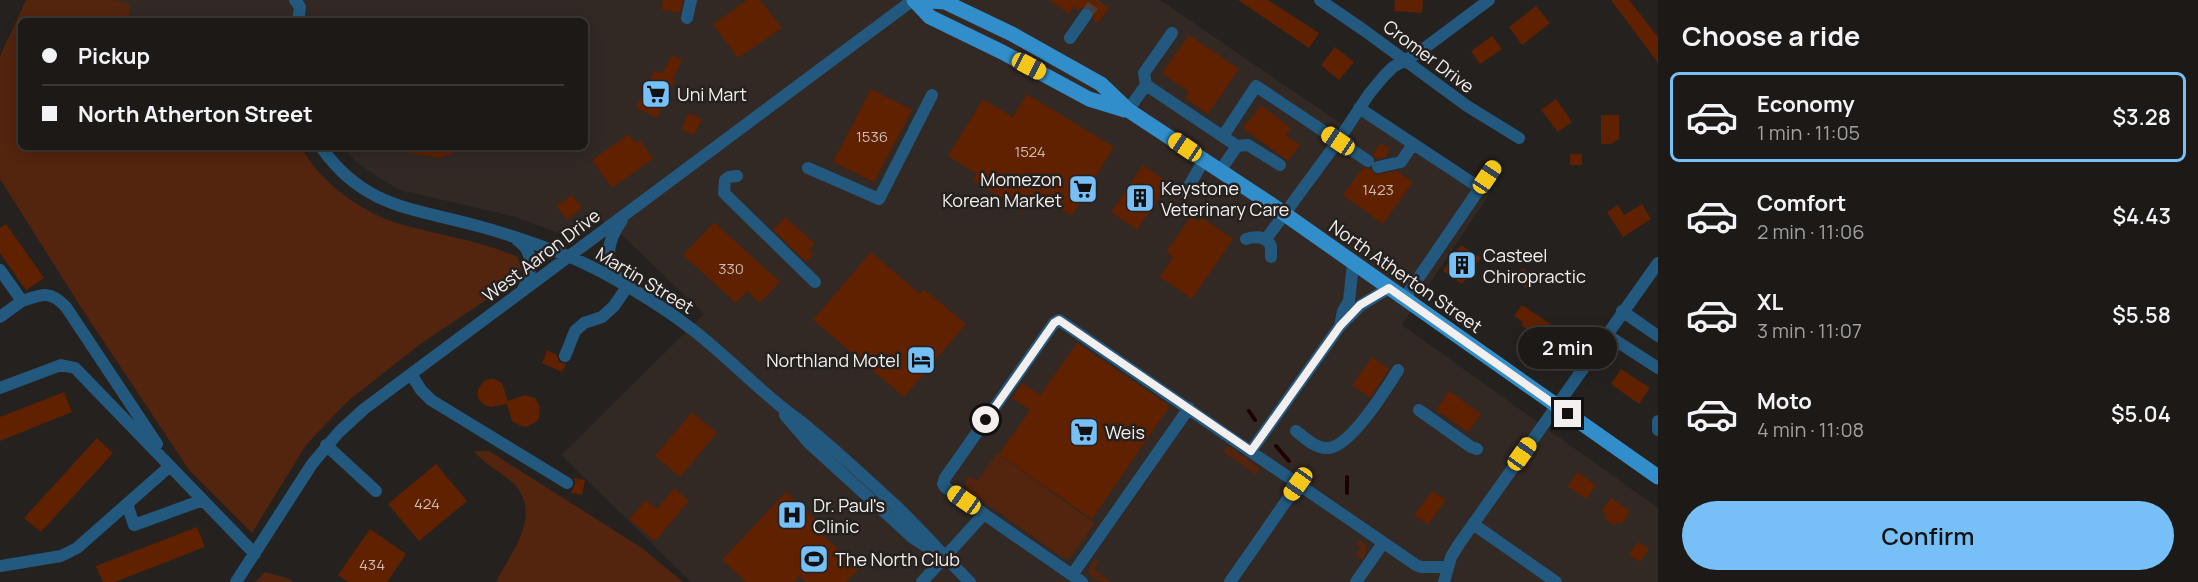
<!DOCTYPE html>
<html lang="en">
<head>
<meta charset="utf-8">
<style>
	body { margin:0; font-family:Manrope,sans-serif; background:#292624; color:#f1f3f6; height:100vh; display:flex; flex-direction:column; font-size:22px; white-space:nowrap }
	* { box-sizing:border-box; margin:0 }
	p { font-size:20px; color:#a0a0a1 }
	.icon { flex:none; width:33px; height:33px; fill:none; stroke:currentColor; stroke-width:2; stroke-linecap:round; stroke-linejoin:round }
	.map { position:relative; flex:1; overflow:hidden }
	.details { display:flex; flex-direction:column; background:#1c1917; width:540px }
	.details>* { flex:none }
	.guide { position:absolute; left:18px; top:18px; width:570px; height:132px; border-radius:9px; box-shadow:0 3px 15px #0003,0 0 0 2px #3a3836; display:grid; align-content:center; height:132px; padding:0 24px; background:#1c1917 }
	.end { position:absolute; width:27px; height:27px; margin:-14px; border:8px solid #f2efee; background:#111; box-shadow:0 0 0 3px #111 }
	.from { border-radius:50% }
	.bubble { position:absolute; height:42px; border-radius:21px; background:#1c1917; box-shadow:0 3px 15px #0003,0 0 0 2px #3a3836; font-size:20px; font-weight:600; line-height:42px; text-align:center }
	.car { position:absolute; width:18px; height:36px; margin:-18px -9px; border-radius:8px; box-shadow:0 0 4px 2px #0007; background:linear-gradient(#f5c518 24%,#345 0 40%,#f5c518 0 76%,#345 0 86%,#f5c518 0) }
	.guide b { display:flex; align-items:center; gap:21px; height:57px; font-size:22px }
	.guide b+b { border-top:2px solid #3a3836 }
	.guide i { width:15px; height:15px; background:#f1f3f6 }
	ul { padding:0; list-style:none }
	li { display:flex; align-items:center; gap:18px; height:90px; margin:0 12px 9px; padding:0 12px; border:3px solid transparent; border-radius:9px }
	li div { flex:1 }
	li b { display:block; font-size:22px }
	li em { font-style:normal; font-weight:600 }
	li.on { border-color:#76c0f7 }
	li>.icon { width:54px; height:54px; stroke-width:1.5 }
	h2 { padding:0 24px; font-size:27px; line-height:72px }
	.cta { display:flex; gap:12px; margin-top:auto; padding:12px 24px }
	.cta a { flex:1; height:69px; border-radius:36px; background:#76c0f7; color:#111; font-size:24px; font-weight:600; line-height:69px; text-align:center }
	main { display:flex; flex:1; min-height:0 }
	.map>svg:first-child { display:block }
	.built { fill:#322824 }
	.green { fill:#53240e }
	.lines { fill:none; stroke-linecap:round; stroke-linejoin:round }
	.stream { stroke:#1d0000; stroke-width:4 }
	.building { fill:#5f2100 }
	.minor-tunnel { stroke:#44403e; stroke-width:12; stroke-dasharray:12 6; stroke-linecap:butt }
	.minor { stroke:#23597e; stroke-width:12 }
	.major { stroke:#318eca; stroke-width:15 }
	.route { stroke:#f2efee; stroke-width:8 }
	.labels { text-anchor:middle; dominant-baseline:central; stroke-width:5; stroke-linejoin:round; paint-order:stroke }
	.number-label { font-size:15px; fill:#cdbcb2 }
	.street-label { font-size:18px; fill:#f2efee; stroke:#25211f }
	.poi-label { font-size:18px; fill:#f2efee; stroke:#25211f; text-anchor:start }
</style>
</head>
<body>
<main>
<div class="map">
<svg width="1658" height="582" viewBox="0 0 1658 582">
	<rect width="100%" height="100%" fill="#25211f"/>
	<path class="built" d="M 38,0 L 1160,0 L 1343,125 L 1362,103 L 1491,192 L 1402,325 L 1658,508 L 1658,582 L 691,582 L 561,455 L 704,314 L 624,237 L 594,215 L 567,236 L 512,216 L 400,190 L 381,179 L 355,161 L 344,147 L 585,147 L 585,21 L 111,21 Z"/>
	<path class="green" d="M 26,0 L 112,0 L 130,3 L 129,17 L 133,21 L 21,21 L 21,147 L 301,147 C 319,181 361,212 397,223 C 437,235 479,240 518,257 L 522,270 L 512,283 L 423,342 L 348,401 L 306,445 L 252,533 L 189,470 L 84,312 L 0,179 L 0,56 Z
		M 1228,445 L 1260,468 L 1256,475 L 1223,452 Z
		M 474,451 L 489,451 L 642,548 L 683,582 L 496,582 C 511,553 543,514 514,484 C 502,472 487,467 474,451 Z
		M 997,453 L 1095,523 L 1070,558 L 1063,558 L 967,490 L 965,482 L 969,476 L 977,481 Z
		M 1361,539 L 1367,547 L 1366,555 L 1362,560 L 1355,555 L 1360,548 L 1356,545 Z
		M 1095,559 L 1099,562 L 1094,569 L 1112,582 C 1100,582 1092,582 1088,570 Z
		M 265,572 L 290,579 L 293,582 L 255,582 Z"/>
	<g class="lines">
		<path class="stream" d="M 1249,411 L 1255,420
			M 1276,446 L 1289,461
			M 1347,477 L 1347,493"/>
	</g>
	<path class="building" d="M 663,0 L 683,0 L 680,13 L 661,9 Z
		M 747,0 L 760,0 L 782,28 L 738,58 L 713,24 Z
		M 1049,0 L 1097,0 L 1109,8 L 1098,23 L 1093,20 L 1094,12 L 1090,8 L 1083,7 L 1079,10 L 1074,6 L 1069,14 Z
		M 1238,0 L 1268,0 L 1319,33 L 1309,48 Z
		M 1395,0 L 1423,0 L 1422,13 L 1394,11 Z
		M 1611,0 L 1629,0 L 1658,37 L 1658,63 Z
		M 1536,6 L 1550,23 L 1522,45 L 1509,27 Z
		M 1189,35 L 1239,69 L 1208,114 L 1185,98 L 1189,92 L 1162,73 Z
		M 1492,36 L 1502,49 L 1480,64 L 1471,51 Z
		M 1335,47 L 1354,62 L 1339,80 L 1321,65 Z
		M 672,55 L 682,60 L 673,79 L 675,80 L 657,118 L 636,108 L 655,70 L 662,74 Z
		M 871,89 L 912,110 L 874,182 L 833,162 Z
		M 1027,94 L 1114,147 L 1072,216 L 1034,193 L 1023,211 L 973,180 L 977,174 L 948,156 L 983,99 L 1013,117 Z
		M 1556,99 L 1572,122 L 1558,132 L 1541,110 Z
		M 1261,105 L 1291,128 L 1286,135 L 1300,145 L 1288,161 L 1243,128 Z
		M 689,113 L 702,119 L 694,135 L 681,129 Z
		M 1601,115 L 1619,115 L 1619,139 L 1611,144 L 1601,144 Z
		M 629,134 L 635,143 L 640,140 L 653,159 L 612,188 L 592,160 Z
		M 1381,143 L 1390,149 L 1385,157 L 1376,159 L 1373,154 Z
		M 405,147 L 467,147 L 468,148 L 440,158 L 405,152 Z
		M 1570,154 L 1582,154 L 1582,165 L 1570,165 Z
		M 1143,165 L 1169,183 L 1137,230 L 1111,212 Z
		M 1363,168 L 1370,169 L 1376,175 L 1397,171 L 1413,182 L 1383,224 L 1343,195 Z
		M 572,195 L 582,208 L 567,220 L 557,206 Z
		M 1642,204 L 1651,219 L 1623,237 L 1607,212 L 1618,205 L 1624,215 Z
		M 1191,216 L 1198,222 L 1201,217 L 1233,239 L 1192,299 L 1160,277 L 1173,257 L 1166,252 Z
		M 785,217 L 815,244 L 809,250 L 813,255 L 806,262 L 773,230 Z
		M 714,222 L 780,282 L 760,303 L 747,291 L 736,303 L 683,255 Z
		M 6,224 L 44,278 L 26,290 L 0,253 L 0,228 Z
		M 1461,245 L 1481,258 L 1462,284 L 1443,271 Z
		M 871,252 L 920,294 L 924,289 L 966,324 L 904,397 L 813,320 Z
		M 1523,268 L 1535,279 L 1526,288 L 1514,277 Z
		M 1522,305 L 1555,327 L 1545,342 L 1521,325 L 1523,322 L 1514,316 Z
		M 1077,343 L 1170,406 L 1092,519 L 999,454 L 1030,410 L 1012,398 L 1022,383 L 1040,395 Z
		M 547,350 L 557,355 L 559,362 L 566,364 L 562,372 L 542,363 Z
		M 1372,357 L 1389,369 L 1370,398 L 1352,385 Z
		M 1621,369 L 1650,388 L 1639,404 L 1611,384 Z
		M 489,379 L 494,379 L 502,383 L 508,401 L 525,395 L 535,398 L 540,407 L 539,418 L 536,422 L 526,427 L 521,426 L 512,421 L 507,404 L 492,407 L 484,405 L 478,398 L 478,389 L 484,381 Z
		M 1449,391 L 1481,414 L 1468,432 L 1436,410 Z
		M 64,392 L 72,412 L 0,441 L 0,417 Z
		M 692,412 L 717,433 L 680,477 L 655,456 Z
		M 97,438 L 113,453 L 41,532 L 24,518 Z
		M 436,464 L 467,501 L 419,541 L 388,504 Z
		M 1577,472 L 1596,485 L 1586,499 L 1568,486 Z
		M 574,478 L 585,480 L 582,495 L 571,493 L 575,484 Z
		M 674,488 L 689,501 L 655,541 L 629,519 L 646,500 L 657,509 Z
		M 1432,491 L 1446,500 L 1428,525 L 1414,515 Z
		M 786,492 L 815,519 L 811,524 L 859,569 L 846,582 L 806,582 L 799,576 L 794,582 L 746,582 L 722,560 Z
		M 1611,498 L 1630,511 L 1621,525 L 1617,522 L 1615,526 L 1604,518 L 1607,515 L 1602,511 Z
		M 197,527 L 205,547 L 115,582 L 103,582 L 96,566 Z
		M 370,529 L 406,554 L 387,582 L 348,582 L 338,575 Z
		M 1638,542 L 1649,549 L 1640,562 L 1629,555 Z"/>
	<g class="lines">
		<path class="minor-tunnel" d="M 1086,15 L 1097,0"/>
		<path class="minor" d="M 295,0 L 300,7 L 298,21
			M 1320,0 L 1365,31 L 1467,106 L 1519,138
			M 687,18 L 691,0
			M 1172,33 L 1144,73 L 1146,85 L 1237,146 L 1248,145 L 1280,165
			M 1070,38 L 1086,15
			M 1359,108 L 1480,188
			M 1128,110 L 1146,85
			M 1223,136 L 1256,86 L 1368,161
			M 321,147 C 364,208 413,208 478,226 C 508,234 539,245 568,256 C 606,272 660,304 693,330 C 720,351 745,376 771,398 C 783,409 797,418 810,429 C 839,453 867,479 894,504 C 921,529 944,557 970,582
			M 1378,167 L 1401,162 L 1413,144
			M 808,168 L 879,199 L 932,95
			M 1220,171 L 1237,146
			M 737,176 L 729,177 L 725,180 L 724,193 L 815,282
			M 1186,191 L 1204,160
			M 1246,239 C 1256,236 1266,236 1271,246 L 1271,257
			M 1266,239 L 1338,141 L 1369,94 L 1384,76 L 1393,67 L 1418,53 L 1489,0
			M 517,240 C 536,252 532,274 522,291
			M 0,270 L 22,301 L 0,317
			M 622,282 C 602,263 607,241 622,220
			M 1404,299 L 1495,166
			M 22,301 C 43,294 50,290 66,307 L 157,444
			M 1622,311 L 1658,336
			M 1340,326 L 1343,311 L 1349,301 L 1353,264
			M 1607,335 L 1658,368
			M 565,356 L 575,331 L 584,323 L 602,317 L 614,306 L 627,287
			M 411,374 L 421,390 L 431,400 L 567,483
			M 0,388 L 61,365 L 75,368 L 255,554
			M 1419,410 L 1471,447 L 1477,449
			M 785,415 L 809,443 L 913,538 L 941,556
			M 1658,421 L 1658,430
			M 1296,431 C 1305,438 1316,449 1328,448 C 1350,447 1387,388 1398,370
			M 326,445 L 376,491
			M 1251,451 L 1340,326 L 1361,305 L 1389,288
			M 127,504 L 134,525 L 203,500
			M 1473,524 L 1556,582
			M 0,566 L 61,556 L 77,548 L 170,466
			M 1072,575 L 945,487 L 943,484 L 945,478 L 1054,323 L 1059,320 L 1416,565 L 1421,567 L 1447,567
			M 236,582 L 312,464 L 339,432 L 364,409 L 913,0
			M 922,582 L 984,514
			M 1082,582 L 1072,575 L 1189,408
			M 1230,582 L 1298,484
			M 1356,582 L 1383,543
			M 1444,582 L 1451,557 L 1459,544 L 1658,263"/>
		<path class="major" d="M 914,0 L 930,17 L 1002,52 L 1089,99 L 1125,110
			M 916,0 L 945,2 L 1012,34 L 1101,84 L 1128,110 L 1269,203 L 1658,477"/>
	</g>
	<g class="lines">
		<path class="route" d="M 986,420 L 1054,323 L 1059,320 L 1251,451 L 1340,326 L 1360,305 L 1389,288 L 1568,414"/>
	</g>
	<defs>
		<g id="supermarket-square" transform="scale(1.5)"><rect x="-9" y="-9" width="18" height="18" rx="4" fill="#76c0f7" stroke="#25211f"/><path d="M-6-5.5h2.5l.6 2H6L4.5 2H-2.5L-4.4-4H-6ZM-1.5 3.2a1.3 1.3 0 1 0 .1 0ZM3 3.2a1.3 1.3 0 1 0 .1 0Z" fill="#111"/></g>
		<g id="building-square" transform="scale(1.5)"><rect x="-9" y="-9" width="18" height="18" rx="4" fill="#76c0f7" stroke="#25211f"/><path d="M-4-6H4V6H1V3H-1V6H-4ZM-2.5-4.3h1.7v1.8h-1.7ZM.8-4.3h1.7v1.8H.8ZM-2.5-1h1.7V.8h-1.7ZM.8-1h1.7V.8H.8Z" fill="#111"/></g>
		<g id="hotel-square" transform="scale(1.5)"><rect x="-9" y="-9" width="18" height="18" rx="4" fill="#76c0f7" stroke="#25211f"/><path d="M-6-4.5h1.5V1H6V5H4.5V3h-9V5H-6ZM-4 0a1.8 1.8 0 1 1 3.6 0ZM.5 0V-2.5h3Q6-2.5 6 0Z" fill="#111"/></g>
		<g id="hospital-square" transform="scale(1.5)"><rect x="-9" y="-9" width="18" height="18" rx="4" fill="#76c0f7" stroke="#25211f"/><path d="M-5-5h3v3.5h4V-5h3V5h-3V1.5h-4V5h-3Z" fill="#111"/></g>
		<g id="stadium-square" transform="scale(1.5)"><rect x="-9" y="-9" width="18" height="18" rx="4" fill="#76c0f7" stroke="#25211f"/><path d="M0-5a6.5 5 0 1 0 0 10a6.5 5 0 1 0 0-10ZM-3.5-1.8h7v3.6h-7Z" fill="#111"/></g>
	</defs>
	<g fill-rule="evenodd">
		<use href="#supermarket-square" x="656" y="94"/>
		<use href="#supermarket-square" x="1083" y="189"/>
		<use href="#building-square" x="1140" y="198"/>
		<use href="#building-square" x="1462" y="265"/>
		<use href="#hotel-square" x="921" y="360"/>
		<use href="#supermarket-square" x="1084" y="432"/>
		<use href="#hospital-square" x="792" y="515"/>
		<use href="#stadium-square" x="814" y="559"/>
	</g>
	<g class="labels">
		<g class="number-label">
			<text x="872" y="136">1536</text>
			<text x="1030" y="151">1524</text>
			<text x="1378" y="189">1423</text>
			<text x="731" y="268">330</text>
			<text x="427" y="503">424</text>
			<text x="372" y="564">434</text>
		</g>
		<g class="street-label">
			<text transform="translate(1429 56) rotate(37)">Cromer Drive</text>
			<text transform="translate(541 255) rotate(-37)">West Aaron Drive</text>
			<text transform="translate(1406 276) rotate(35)">North Atherton Street</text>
			<text transform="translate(645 280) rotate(31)">Martin Street</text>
		</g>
		<g class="poi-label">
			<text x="677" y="94">Uni Mart</text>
			<text x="1062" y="179" text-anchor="end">Momezon<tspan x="1062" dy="21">Korean Market</tspan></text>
			<text x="1161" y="188">Keystone<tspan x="1161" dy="21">Veterinary Care</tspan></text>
			<text x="1483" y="255">Casteel<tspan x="1483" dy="21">Chiropractic</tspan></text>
			<text x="900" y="360" text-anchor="end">Northland Motel</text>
			<text x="1105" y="432">Weis</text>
			<text x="813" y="505">Dr. Paul's<tspan x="813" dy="21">Clinic</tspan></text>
			<text x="835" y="559">The North Club</text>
		</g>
	</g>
</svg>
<i class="end from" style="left:986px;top:420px"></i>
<i class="end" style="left:1568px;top:414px"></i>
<div class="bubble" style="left:1518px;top:327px;width:99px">2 min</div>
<i class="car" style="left:1029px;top:66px;rotate:118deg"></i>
<i class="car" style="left:1338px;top:141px;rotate:304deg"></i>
<i class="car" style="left:1185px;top:147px;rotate:304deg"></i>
<i class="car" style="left:1487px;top:177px;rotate:34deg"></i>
<i class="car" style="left:1522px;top:454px;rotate:35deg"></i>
<i class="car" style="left:1298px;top:484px;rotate:215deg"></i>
<i class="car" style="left:964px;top:500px;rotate:305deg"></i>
<div class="guide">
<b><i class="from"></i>Pickup</b>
<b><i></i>North Atherton Street</b>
</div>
</div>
<section class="details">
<h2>Choose a ride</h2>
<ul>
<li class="on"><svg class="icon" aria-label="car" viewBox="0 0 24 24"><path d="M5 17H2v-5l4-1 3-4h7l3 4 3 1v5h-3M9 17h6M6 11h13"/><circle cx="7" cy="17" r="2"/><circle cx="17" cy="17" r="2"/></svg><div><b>Economy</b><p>1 min · 11:05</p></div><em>$3.28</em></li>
<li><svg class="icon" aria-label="car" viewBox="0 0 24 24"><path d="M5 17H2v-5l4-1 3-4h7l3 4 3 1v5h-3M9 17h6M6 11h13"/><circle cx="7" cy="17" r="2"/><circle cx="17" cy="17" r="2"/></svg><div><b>Comfort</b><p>2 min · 11:06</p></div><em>$4.43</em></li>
<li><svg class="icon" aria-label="car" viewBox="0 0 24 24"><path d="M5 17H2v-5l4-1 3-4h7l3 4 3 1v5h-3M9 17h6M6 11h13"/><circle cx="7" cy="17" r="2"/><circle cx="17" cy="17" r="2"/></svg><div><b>XL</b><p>3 min · 11:07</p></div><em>$5.58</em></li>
<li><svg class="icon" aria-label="car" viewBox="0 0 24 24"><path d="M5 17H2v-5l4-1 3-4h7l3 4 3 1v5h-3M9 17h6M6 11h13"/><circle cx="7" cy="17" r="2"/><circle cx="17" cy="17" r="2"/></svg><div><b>Moto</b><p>4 min · 11:08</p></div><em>$5.04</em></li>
</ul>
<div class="cta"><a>Confirm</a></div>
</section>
</main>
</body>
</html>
